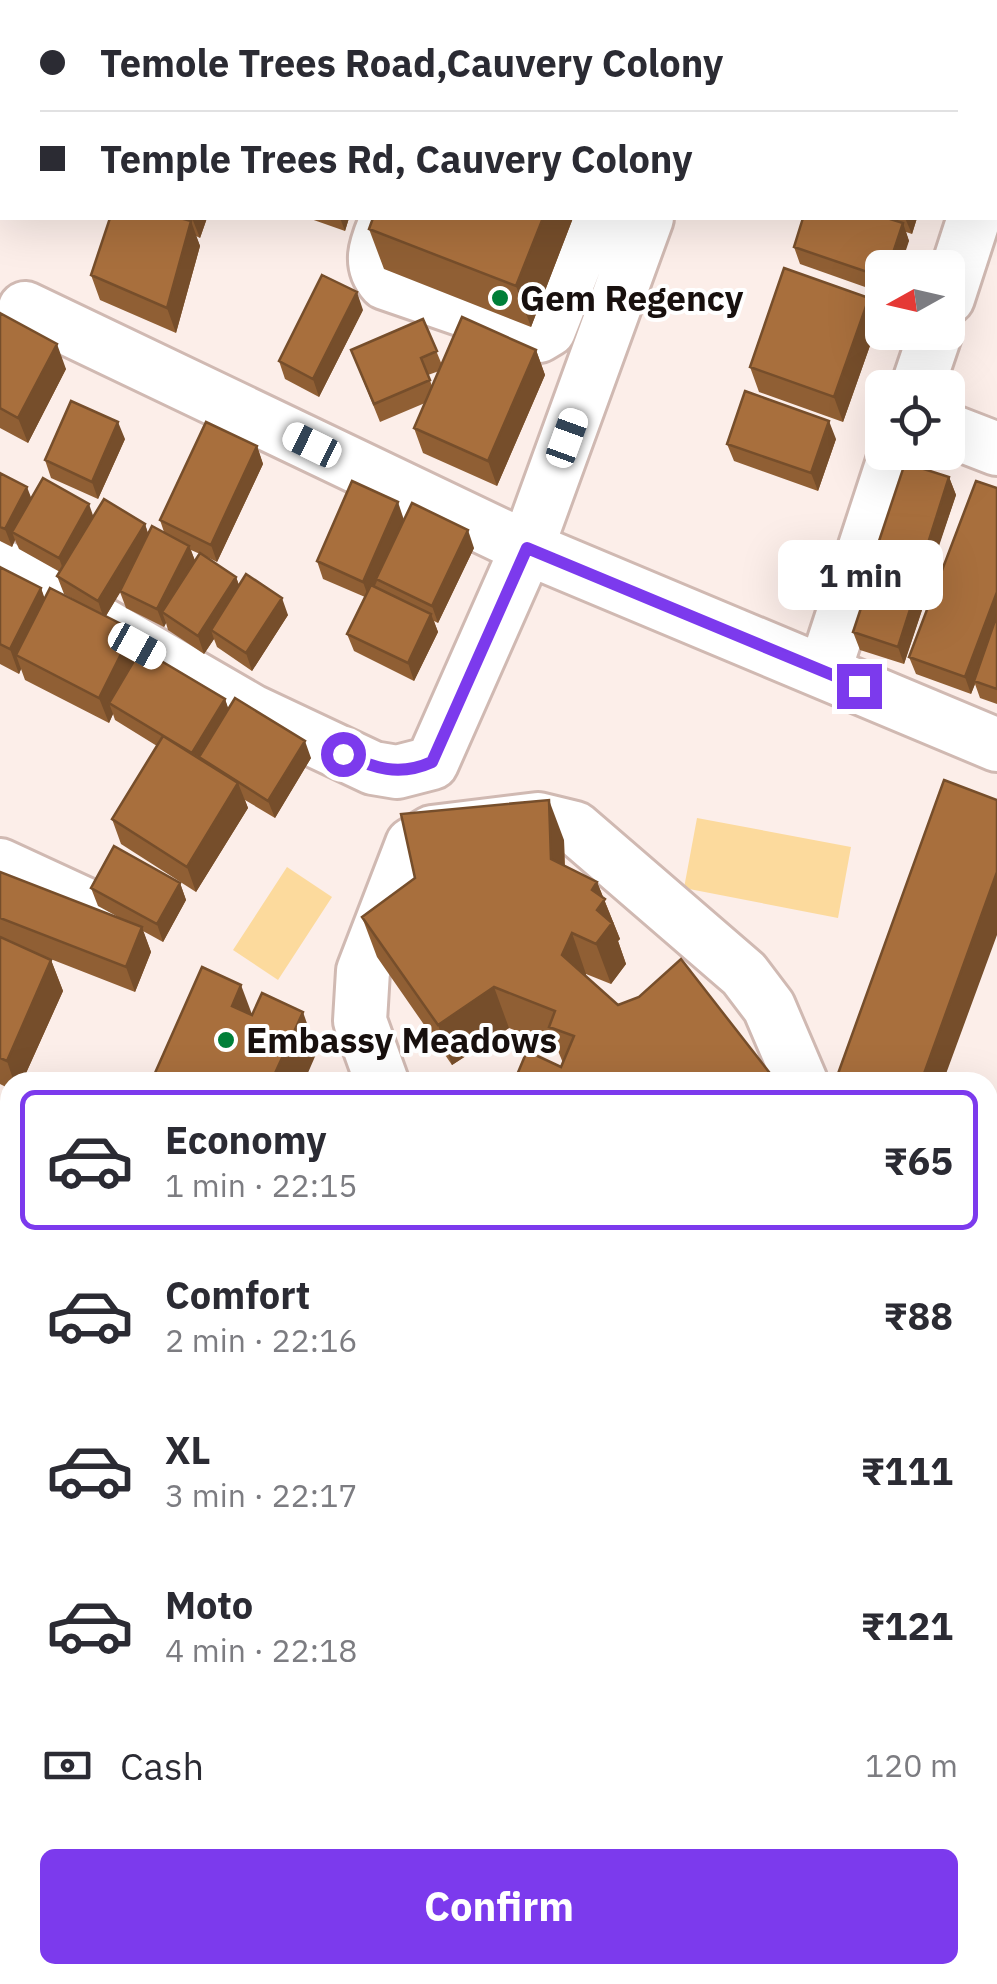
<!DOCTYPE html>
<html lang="en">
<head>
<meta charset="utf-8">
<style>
	body { margin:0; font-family:"IBM Plex Sans",sans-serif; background:#f7f7f7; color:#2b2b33; height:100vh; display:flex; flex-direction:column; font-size:38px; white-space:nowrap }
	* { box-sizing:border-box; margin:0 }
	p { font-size:32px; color:#7c7c81 }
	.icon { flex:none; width:55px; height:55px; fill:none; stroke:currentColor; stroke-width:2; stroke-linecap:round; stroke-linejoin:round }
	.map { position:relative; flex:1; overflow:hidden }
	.side { position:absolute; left:0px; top:1072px; width:998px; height:912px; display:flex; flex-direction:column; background:#fff; border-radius:30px 30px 0 0; box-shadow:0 10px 40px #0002 }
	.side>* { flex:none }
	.top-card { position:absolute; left:0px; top:0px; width:998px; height:220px; box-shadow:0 10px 40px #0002; display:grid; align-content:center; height:220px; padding:0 40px; background:#fff }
	.needle { width:65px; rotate:262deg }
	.tools { position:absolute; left:865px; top:250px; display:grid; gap:20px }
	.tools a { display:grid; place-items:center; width:100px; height:100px; border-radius:15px; background:#fff; box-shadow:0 10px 40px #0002; font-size:50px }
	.end { position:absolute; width:45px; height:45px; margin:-22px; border:12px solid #7c3aed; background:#fff; box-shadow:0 0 0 5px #fff }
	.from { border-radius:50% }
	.bubble { position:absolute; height:70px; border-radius:15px; background:#fff; box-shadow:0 10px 40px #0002; font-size:32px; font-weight:700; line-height:70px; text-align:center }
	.car { position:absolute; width:30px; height:60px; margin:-30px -15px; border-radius:12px; box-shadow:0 0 8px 2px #0007; background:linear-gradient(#fff 24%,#345 0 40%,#fff 0 76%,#345 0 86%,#fff 0) }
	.top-card b { display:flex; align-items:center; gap:35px; height:95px; font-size:38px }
	.top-card b+b { border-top:2px solid #e1e1e2 }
	.top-card i { width:25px; height:25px; background:#2b2b33 }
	ul { padding:18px 0 0; list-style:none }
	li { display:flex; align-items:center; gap:30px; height:140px; margin:0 20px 15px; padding:0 20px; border:5px solid transparent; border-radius:15px }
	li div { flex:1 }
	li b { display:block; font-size:38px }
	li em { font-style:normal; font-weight:700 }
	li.active { border-color:#7c3aed }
	li>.icon { width:90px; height:90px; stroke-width:1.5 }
	.pay { display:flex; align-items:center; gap:25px; height:110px; padding:0 40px; font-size:38px }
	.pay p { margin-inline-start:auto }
	.cta { display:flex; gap:20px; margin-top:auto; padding:20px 40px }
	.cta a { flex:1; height:115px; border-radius:15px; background:#7c3aed; color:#fff; font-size:40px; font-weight:700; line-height:115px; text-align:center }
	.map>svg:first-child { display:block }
	.green { fill:#fcda9d }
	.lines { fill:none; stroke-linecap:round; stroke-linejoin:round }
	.minor-casing { stroke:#d0b9b2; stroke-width:58 }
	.minor { stroke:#fff; stroke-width:52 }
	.wall { fill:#905f34; fill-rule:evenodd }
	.shaded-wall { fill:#764e2b }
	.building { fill:#a86f3d; stroke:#764e2b; stroke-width:2.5 }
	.route { stroke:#7c3aed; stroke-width:12 }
	.poi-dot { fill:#007f38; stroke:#fff; stroke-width:4 }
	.labels { text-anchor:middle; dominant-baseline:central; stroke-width:8; stroke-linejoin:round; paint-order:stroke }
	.poi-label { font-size:35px; font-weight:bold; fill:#18100e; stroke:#fff; text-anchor:start }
</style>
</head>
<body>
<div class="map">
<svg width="997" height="1984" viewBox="0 0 997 1984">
	<rect width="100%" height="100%" fill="#fceee9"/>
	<path class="green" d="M 697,818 L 851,847 L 838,918 L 684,888 Z
		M 287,867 L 332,897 L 278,980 L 233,950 Z"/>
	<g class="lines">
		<g class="minor-casing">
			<path id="minor" d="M 674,2 L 675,0
				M 724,2 L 725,0
				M 995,160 L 997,154
				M 387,218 C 378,241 366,262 385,283 L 539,336 L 549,330 L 593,218
				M 948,298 L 974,218
				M 25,308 L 527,548 L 997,745
				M 917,388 L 936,332
				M 948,430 L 997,449
				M 0,565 L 252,711 L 373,768 L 397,772 L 432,763 L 527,548 L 647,218
				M 824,672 L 896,452
				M 0,865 L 91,907
				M 382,1082 L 360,1021 L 363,971 L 412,844 L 432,832 L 538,819 L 575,828 L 744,974 L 769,1007 L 801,1082
				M 988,1211 L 997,1182
				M 0,1249 L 10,1230
				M 988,1443 L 997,1447
				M 0,1679 L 10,1684
				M 0,1906 L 10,1892
				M 988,1927 L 997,1928
				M 289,1984 L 296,1975
				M 596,1984 L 602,1975
				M 862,1984 L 869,1975"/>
		</g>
		<use href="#minor" class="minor"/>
	</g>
	<path class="wall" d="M 110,218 L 207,218 L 200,238 L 196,236 L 200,246 L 176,333 L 100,300 L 91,275 Z
		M 308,218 L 349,218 L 345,231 Z
		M 573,218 L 531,327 L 384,269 L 369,229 Z
		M 803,218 L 917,218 L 912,234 L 906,232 L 909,241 L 882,268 L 882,293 L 800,264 L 794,247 Z
		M 363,310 L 319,397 L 285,379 L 279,361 Z
		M 0,313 L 66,369 L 28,443 L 0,428 Z
		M 423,319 L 442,365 L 536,350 L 545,375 L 497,486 L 423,453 L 414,428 L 425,403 L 380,422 L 351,350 ZM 439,371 L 432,386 L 428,375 Z
		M 878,323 L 843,422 L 759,392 L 750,367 Z
		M 125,439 L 98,499 L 51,478 L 45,460 Z
		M 836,439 L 818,491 L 734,461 L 727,444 Z
		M 257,446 L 263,464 L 217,562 L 207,557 L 236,577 L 239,585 L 288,615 L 252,671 L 217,647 L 214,639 L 204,654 L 168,630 L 166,623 L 164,627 L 126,608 L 120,592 L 106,616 L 140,650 L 225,699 L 228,709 L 311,758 L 275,818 L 245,800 L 248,808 L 196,892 L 121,844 L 112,819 L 157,746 L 115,720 L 113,714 L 109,723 L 25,680 L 21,669 L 19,674 L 0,664 L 0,567 L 41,588 L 44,599 L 73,599 L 64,594 L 57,576 L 60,572 L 19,549 L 15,540 L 12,547 L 0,541 L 0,473 L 31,498 L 93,516 L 145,524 L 148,534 L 164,532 L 160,520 ZM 191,550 L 200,554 L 195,561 Z
		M 949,477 L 956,495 L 928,576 L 931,583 L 904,664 L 860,650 L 853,632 L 881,551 L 878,544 Z
		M 997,488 L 997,704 L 980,698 L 975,684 L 971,694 L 916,674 L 909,657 Z
		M 404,519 L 474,548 L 438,623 L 434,621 L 438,632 L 414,681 L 354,651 L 347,634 L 365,597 L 323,579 L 317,561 Z
		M 564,840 L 565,866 L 597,882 L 620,939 L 618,941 L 626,964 L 611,984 L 586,974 L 586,976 L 618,1005 L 769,1072 L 773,1082 L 514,1082 L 561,1067 L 563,1063 L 556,1046 L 509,1028 L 452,1065 L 377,957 L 362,917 Z
		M 0,872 L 120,918 L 98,906 L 91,888 L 180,883 L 186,900 L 163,942 L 143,931 L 151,952 L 135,992 L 48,958 L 51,960 L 63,991 L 22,1082 L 10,1082 L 10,1089 L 0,1084 Z
		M 10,1364 L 10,1418 L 7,1416 L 0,1398 L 0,1387 Z
		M 10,1499 L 10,1595 L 0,1591 L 0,1525 Z
		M 0,1741 L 10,1748 L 9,1824 L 0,1817 Z
		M 997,1783 L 997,1856 L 988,1857 L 988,1784 Z
		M 110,1975 L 221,1975 L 214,1984 L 122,1984 Z
		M 430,1975 L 567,1975 L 560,1984 L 443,1984 Z"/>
	<path class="shaded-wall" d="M 626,0 L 656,0 L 655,2 L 625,2 Z
		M 192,218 L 207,218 L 200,238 Z
		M 340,218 L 349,218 L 345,231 Z
		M 543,218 L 573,218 L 531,327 L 516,286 Z
		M 905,218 L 917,218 L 912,234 Z
		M 191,221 L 200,246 L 176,333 L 167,308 Z
		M 903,223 L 909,241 L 900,268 L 888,268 Z
		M 357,292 L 363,310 L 319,397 L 313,379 Z
		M 869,298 L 878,323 L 843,422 L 834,397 Z
		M 57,344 L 66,369 L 28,443 L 18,418 Z
		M 536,350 L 545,375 L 497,486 L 488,461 Z
		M 829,421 L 836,439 L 818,491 L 811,473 Z
		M 118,422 L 125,439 L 98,499 L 92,482 Z
		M 257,446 L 263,464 L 217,562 L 211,545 Z
		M 949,477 L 956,495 L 929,576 L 923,559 Z
		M 27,487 L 34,505 L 12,532 L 15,540 L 12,547 L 5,529 Z
		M 398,502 L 404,520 L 376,579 L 377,581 L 369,599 L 363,582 Z
		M 89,504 L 95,521 L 65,575 L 59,558 Z
		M 145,524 L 151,542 L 104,619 L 98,601 Z
		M 468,530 L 474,548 L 438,623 L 432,606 Z
		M 189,546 L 196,563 L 162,612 L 166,623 L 164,627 L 157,609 Z
		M 924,566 L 931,583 L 904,664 L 898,647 Z
		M 236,577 L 242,594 L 211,630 L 214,639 L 204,654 L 198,636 Z
		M 41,588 L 50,613 L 16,655 L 21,669 L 19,674 L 10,649 Z
		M 997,592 L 997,626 L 974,681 L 975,684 L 971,694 L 965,677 Z
		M 282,598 L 288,615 L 252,671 L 246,653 Z
		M 431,614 L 438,632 L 414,681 L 408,663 Z
		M 133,630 L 142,655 L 109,703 L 113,714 L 109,723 L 99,698 Z
		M 225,699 L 231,716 L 205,761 L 192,753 Z
		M 305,741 L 311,758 L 275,818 L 268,801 Z
		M 238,783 L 248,808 L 196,892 L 187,867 Z
		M 549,800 L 564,840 L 565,899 L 551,859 Z
		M 997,872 L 997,935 L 943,1082 L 921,1082 Z
		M 597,882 L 620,939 L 618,941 L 626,964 L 611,984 L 596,944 L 597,910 L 592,890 Z
		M 180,883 L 186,900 L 163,942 L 157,924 Z
		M 142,927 L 151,952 L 135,992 L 126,967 Z
		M 572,933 L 586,974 L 577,996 L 562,955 Z
		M 51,960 L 63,991 L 22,1082 L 14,1082 L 7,1061 Z
		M 241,985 L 256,1025 L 232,1006 Z
		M 494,987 L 509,1028 L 452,1065 L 438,1025 Z
		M 303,1012 L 317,1052 L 304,1082 L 271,1082 Z
		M 769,1072 L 773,1082 L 756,1082 Z
		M 4,1461 L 10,1478 L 10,1493 L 0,1516 L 0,1470 Z
		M 10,1796 L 10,1822 L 9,1824 L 2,1807 Z
		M 43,1975 L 64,1975 L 64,1984 L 37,1984 Z
		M 193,1975 L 221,1975 L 214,1984 L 187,1984 Z
		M 454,1975 L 478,1975 L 471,1984 L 457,1984 Z
		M 547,1975 L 567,1975 L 560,1984 L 540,1984 Z
		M 724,1975 L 738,1975 L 737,1984 L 717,1984 Z"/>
	<path class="building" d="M 212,0 L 278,0 L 277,2 L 210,2 Z
		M 456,0 L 626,0 L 625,2 L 455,2 Z
		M 874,0 L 901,0 L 908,2 L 873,2 Z
		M 110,218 L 180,218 L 191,221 L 167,308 L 91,275 Z
		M 373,218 L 543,218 L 516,286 L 369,229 Z
		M 803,218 L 887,218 L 903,223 L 888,268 L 882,268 L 882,277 L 794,247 Z
		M 784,268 L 869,298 L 834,397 L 750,367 Z
		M 322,275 L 357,292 L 313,379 L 279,361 Z
		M 0,313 L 57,344 L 18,418 L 0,408 Z
		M 462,317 L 536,350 L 488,461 L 414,428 Z
		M 423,319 L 437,351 L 421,358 L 430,380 L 374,404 L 351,350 Z
		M 745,391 L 829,421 L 811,473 L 727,444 Z
		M 71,401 L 118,422 L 92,482 L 45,460 Z
		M 206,422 L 257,446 L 211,545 L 160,520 Z
		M 905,463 L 949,477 L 923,559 L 878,544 Z
		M 0,473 L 27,487 L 5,529 L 0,527 Z
		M 43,478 L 89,504 L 59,558 L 12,532 Z
		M 352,481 L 398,502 L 363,582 L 317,561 Z
		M 976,481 L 997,488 L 997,592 L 965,677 L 909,657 Z
		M 104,499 L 145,524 L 98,601 L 57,576 Z
		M 412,503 L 468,530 L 432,606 L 376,579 Z
		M 152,526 L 189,546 L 157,609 L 120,591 Z
		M 880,551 L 924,566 L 898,647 L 853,632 Z
		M 200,553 L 236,577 L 198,636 L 162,612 Z
		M 0,567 L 41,588 L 10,649 L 0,644 Z
		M 246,574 L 282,598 L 246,653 L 211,630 Z
		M 371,585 L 431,614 L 408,663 L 347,634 Z
		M 50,588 L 133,630 L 99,698 L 16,655 Z
		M 997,615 L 997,689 L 974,681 Z
		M 141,649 L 225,699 L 192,753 L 109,703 Z
		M 235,698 L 305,741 L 268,801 L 199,757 Z
		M 163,736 L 238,783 L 187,867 L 112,819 Z
		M 944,780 L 997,800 L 997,872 L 921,1082 L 835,1082 Z
		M 549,800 L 551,859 L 597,882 L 592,890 L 605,899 L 597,910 L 612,923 L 596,944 L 572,933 L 562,955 L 618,1005 L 639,997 L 681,959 L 769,1072 L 756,1082 L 514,1082 L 527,1051 L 561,1067 L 574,1036 L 549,1027 L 555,1011 L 494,987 L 438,1025 L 362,917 L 415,878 L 401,814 Z
		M 114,846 L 180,883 L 157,924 L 91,888 Z
		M 0,872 L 142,927 L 126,967 L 0,918 Z
		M 0,937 L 51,960 L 7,1061 L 0,1058 Z
		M 202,967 L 241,985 L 232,1006 L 252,1015 L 262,993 L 303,1012 L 271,1082 L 151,1082 Z
		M 10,1364 L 10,1397 L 0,1392 L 0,1387 Z
		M 10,1499 L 10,1574 L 0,1570 L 0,1525 Z
		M 0,1741 L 10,1748 L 10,1796 L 2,1807 L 0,1805 Z
		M 997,1783 L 997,1830 L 988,1831 L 988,1784 Z
		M 5,1917 L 10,1921 L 10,1975 L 43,1975 L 37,1984 L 0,1984 L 0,1924 Z
		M 56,1975 L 97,1975 L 109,1984 L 49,1984 Z
		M 134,1975 L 193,1975 L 187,1984 L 145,1984 Z
		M 472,1975 L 493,1975 L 505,1984 L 466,1984 Z
		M 500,1975 L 547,1975 L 540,1984 L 512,1984 Z
		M 643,1975 L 663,1975 L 674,1984 L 636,1984 Z
		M 669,1975 L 724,1975 L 717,1984 L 680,1984 Z
		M 734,1975 L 743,1975 L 754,1984 L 727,1984 Z"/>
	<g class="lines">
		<path class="route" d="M 343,754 C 374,768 399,777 432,762 L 527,548 L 859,686"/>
	</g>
	<g class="poi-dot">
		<circle cx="500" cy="298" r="10"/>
		<circle cx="226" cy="1040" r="10"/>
	</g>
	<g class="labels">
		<g class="poi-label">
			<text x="520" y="298">Gem Regency</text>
			<text x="246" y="1040">Embassy Meadows</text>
		</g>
	</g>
</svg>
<div class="tools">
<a><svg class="needle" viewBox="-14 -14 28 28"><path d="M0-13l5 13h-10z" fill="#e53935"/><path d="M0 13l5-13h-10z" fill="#7c7c81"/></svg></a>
<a><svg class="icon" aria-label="locate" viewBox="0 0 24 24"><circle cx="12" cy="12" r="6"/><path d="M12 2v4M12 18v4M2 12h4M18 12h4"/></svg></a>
</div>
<i class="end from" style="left:343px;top:754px"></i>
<i class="end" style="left:859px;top:686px"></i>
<div class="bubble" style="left:778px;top:540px;width:165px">1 min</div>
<i class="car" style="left:567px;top:438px;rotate:20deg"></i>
<i class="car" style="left:312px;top:445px;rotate:296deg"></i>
<i class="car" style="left:137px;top:646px;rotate:119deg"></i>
<div class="top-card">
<b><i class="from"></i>Temole Trees Road,Cauvery Colony</b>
<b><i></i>Temple Trees Rd, Cauvery Colony</b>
</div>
<section class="side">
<ul>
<li class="active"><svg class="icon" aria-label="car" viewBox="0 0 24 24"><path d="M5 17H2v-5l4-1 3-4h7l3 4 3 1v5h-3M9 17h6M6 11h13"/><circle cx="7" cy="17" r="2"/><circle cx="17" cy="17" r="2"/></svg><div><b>Economy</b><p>1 min · 22:15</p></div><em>₹65</em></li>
<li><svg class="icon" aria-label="car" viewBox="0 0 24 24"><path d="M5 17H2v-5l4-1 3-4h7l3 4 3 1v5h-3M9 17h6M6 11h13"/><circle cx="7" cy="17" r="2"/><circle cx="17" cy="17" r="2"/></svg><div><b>Comfort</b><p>2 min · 22:16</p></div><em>₹88</em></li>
<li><svg class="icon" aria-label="car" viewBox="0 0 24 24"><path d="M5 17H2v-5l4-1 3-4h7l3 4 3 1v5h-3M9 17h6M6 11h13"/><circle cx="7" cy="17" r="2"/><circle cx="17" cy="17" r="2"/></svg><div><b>XL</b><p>3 min · 22:17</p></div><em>₹111</em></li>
<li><svg class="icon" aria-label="car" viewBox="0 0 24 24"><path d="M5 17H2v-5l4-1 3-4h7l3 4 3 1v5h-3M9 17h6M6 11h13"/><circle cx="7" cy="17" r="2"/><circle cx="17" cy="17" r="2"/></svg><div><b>Moto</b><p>4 min · 22:18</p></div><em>₹121</em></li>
</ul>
<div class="pay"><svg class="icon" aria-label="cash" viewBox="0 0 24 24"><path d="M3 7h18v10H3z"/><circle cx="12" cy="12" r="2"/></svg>Cash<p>120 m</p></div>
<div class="cta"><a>Confirm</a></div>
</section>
</div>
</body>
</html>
